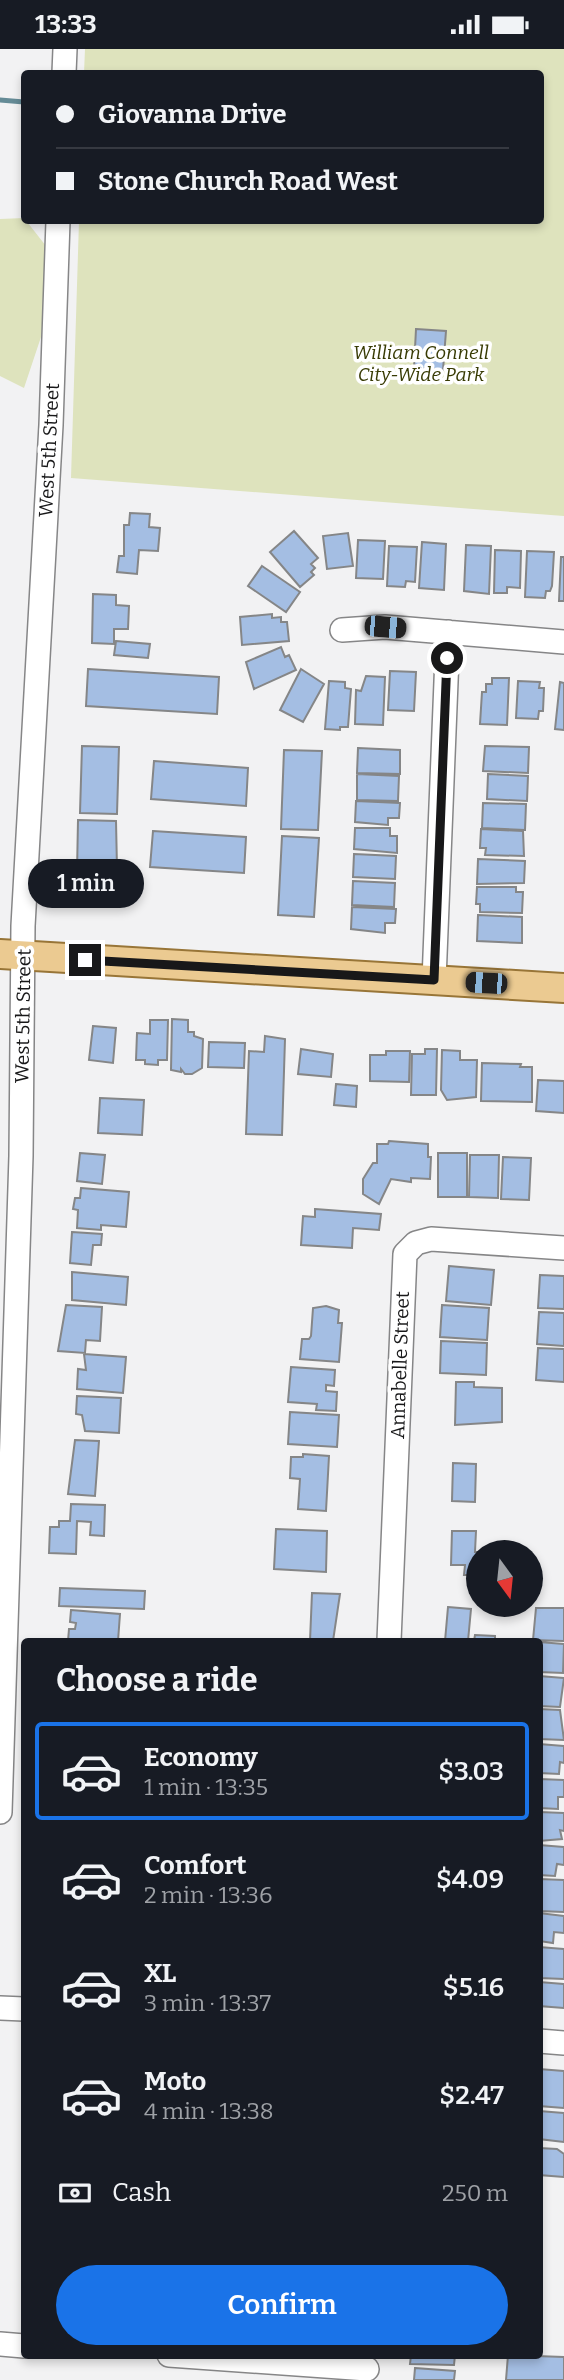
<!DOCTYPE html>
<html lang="en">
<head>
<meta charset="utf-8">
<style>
	body { margin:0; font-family:Bitter,serif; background:#242831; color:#f1f3f6; height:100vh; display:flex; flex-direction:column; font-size:26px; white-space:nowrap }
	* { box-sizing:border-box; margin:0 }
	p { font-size:23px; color:#9ea1a6 }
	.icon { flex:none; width:38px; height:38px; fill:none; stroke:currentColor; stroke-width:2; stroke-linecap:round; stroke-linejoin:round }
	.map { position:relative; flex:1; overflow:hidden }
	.side { position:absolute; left:21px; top:1589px; width:522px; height:721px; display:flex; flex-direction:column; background:#171b24; border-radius:7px; box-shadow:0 4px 10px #0003 }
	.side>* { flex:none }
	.top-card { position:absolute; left:21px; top:21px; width:523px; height:154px; border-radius:7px; box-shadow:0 4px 10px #0003; display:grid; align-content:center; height:154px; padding:0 35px; background:#171b24 }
	.needle { width:46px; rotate:165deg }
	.fabs { position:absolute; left:466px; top:1491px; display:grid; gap:14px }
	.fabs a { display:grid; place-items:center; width:77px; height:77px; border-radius:50%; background:#171b24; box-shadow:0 4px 10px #0003; font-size:35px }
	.end { position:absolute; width:32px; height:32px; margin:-16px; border:9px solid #181819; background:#fff; box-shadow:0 0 0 4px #fff }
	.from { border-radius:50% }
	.bubble { position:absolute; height:49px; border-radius:24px; background:#171b24; box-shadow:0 4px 10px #0003; font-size:23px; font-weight:600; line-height:49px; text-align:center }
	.car { position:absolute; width:21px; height:42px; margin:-21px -10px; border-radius:9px; box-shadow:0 0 5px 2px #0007; background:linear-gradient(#222 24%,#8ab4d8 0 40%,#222 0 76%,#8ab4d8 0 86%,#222 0) }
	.top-card b { display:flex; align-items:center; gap:24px; height:66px; font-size:26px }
	.top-card b+b { border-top:2px solid #363941 }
	.top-card i { width:18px; height:18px; background:#f1f3f6 }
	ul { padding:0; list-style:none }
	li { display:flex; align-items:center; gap:21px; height:98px; margin:0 14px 10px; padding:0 21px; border:4px solid transparent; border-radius:7px }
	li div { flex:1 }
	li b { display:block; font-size:26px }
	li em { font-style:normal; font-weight:600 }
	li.active { border-color:#1a73e8 }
	li>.icon { width:63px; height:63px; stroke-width:1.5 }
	h2 { padding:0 35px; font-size:32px; line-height:84px }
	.pay { display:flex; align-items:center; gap:18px; height:77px; padding:0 35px; font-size:26px }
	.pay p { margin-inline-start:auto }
	.primary-button { display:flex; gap:14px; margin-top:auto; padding:14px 35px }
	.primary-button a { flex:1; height:80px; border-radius:42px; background:#1a73e8; color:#fff; font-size:28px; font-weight:600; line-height:80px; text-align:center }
	.status { display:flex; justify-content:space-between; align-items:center; height:49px; padding:0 35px; background:#171b24; direction:ltr }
	.status svg { height:19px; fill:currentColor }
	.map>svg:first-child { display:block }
	.green { fill:#dee3bd }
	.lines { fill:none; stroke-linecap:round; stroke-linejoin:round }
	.stream { stroke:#658b96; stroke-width:5 }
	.building { fill:#a4bee3; stroke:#858687; stroke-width:2 }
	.minor-casing { stroke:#868687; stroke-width:26 }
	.major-casing { stroke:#987537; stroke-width:32 }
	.minor { stroke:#fff; stroke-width:23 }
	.major { stroke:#ebca91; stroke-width:28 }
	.route { stroke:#181819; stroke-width:9 }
	.labels { text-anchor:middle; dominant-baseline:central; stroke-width:7; stroke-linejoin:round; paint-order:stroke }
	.park-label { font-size:19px; font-style:italic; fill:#383b04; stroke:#fff }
	.street-label { font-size:19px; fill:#181819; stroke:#fff }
</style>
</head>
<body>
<div class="status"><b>13:33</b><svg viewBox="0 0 49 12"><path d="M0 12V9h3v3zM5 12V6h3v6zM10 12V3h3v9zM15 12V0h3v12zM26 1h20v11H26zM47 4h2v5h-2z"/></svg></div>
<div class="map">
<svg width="564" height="2331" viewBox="0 0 564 2331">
	<rect width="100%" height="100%" fill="#f2f2f3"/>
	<path class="green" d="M 85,0 L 564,0 L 564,467 L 71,429 L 79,172 L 541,172 L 541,24 L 84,24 Z
		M 24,169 L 46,197 L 50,261 L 24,339 L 0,327 L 0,170 Z"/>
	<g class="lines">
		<path class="stream" d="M 0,51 L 24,53"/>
	</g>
	<path class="building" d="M 416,280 L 446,282 L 443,321 L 414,319 Z
		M 130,464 L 150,465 L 149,478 L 160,479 L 158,502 L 139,501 L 137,525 L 117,523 L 119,507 L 124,507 L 124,476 L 129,476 Z
		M 294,482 L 318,509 L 311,515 L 315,519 L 311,523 L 314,526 L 300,538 L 270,503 Z
		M 348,484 L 353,517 L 327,520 L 323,487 Z
		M 358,491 L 385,492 L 383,530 L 356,529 Z
		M 422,493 L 446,495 L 444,541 L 419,539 Z
		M 466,496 L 491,497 L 489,545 L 464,542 Z
		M 389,497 L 417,498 L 415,533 L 406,532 L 405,538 L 387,537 Z
		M 495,501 L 521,502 L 520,539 L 507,538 L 507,544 L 494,544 Z
		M 527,502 L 554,503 L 552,537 L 550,542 L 546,542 L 545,549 L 525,548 Z
		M 561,508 L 564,508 L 564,552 L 559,552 Z
		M 262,517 L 300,543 L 286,563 L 248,537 Z
		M 93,545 L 116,546 L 116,556 L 129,557 L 128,580 L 114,580 L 114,595 L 92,594 Z
		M 272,565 L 272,569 L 281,568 L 281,573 L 287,573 L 289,592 L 242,596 L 240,568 Z
		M 116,592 L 150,595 L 148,609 L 114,606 Z
		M 281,598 L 285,608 L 289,606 L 296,621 L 254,640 L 246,613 Z
		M 88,620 L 219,628 L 217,665 L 86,657 Z
		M 301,620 L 324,635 L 303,673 L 280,661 Z
		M 390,622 L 416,623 L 414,662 L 388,661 Z
		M 366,627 L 385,628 L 383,676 L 355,675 L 356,641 L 361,642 Z
		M 492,629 L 509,629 L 507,676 L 480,675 L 482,643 L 486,643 L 486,635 L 492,635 Z
		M 329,632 L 345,633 L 345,639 L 351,640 L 348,678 L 340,678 L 340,681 L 325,680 Z
		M 518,632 L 540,633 L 539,639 L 544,639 L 543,662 L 539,662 L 538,670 L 516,669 Z
		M 560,633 L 564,634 L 564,681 L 555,680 Z
		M 82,697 L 119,698 L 117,765 L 80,764 Z
		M 485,697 L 529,698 L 528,724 L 483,722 Z
		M 358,699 L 400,701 L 400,725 L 357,724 Z
		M 284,701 L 322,702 L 318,781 L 281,780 Z
		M 154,712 L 248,719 L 246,757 L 151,750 Z
		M 357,725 L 399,727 L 398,752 L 357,751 Z
		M 488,725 L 528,727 L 527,752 L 487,750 Z
		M 356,752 L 400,754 L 399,769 L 388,769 L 388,776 L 355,773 Z
		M 483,754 L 526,755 L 525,781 L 482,779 Z
		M 78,771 L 116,772 L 117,819 L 121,819 L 120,835 L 124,835 L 124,844 L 127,844 L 126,856 L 87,854 L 87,840 L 81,839 L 81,824 L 77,823 Z
		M 355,779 L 390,779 L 390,787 L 397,787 L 397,804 L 354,800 Z
		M 481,780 L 523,782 L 524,807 L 485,806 L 486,799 L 480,799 Z
		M 153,782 L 246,788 L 244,824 L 150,818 Z
		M 282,787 L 319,789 L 314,868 L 278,866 Z
		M 354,805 L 396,807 L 395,830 L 353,828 Z
		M 478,810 L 525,812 L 524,834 L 477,835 Z
		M 353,832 L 395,834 L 394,858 L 352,856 Z
		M 477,838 L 516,838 L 516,843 L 523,843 L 522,864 L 480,863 L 480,855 L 476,855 Z
		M 352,858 L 396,860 L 395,874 L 385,874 L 385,884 L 351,880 Z
		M 478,866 L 522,868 L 522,894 L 477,892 Z
		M 172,970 L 188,971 L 188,983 L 194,983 L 194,987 L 203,990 L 202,1019 L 192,1025 L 185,1025 L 181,1020 L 181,1023 L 171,1021 Z
		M 150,971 L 168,971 L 167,1011 L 158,1011 L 158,1016 L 145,1015 L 145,1011 L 136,1011 L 137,984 L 150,985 Z
		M 93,977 L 116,979 L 113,1014 L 89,1011 Z
		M 265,987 L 285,990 L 282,1086 L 246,1085 L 249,1002 L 264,1003 Z
		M 209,993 L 245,994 L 244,1019 L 208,1018 Z
		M 301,1000 L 333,1005 L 331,1028 L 298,1025 Z
		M 425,1000 L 437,1000 L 436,1046 L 411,1046 L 412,1005 L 425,1005 Z
		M 442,1001 L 460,1002 L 460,1011 L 477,1011 L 476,1048 L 447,1051 L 441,1041 Z
		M 386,1002 L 410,1002 L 409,1033 L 370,1032 L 370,1006 L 386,1006 Z
		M 482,1014 L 521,1015 L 520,1018 L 532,1018 L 532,1053 L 481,1052 Z
		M 538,1031 L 564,1032 L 564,1064 L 536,1062 Z
		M 336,1035 L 357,1037 L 356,1058 L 334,1056 Z
		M 100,1049 L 144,1051 L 142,1086 L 98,1084 Z
		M 389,1092 L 428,1095 L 428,1108 L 431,1108 L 430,1130 L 411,1129 L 411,1133 L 391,1130 L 379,1155 L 363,1145 L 363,1130 L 373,1114 L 377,1114 L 377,1095 L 388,1095 Z
		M 80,1104 L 105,1106 L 102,1135 L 77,1132 Z
		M 438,1104 L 467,1104 L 467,1148 L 438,1148 Z
		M 470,1106 L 499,1106 L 498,1149 L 469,1148 Z
		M 503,1108 L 531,1109 L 529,1151 L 501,1150 Z
		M 81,1139 L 129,1143 L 126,1178 L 101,1176 L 101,1181 L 77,1179 L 78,1161 L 73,1160 L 75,1149 L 80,1149 Z
		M 315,1160 L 381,1165 L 379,1181 L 353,1179 L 352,1199 L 301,1196 L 303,1167 L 315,1168 Z
		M 72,1183 L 102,1185 L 101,1196 L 93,1196 L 91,1216 L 70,1214 Z
		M 449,1217 L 494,1221 L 491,1256 L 446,1252 Z
		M 72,1223 L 128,1228 L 126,1256 L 72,1251 Z
		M 540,1226 L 564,1227 L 564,1260 L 538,1259 Z
		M 66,1256 L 102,1258 L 100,1292 L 86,1291 L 85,1304 L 58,1302 Z
		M 442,1256 L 489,1259 L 487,1291 L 440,1288 Z
		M 326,1257 L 339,1261 L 338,1274 L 342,1274 L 339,1313 L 300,1310 L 302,1290 L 309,1290 L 311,1287 L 313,1259 Z
		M 539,1263 L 564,1264 L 564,1297 L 537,1295 Z
		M 441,1292 L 487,1294 L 486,1326 L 440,1324 Z
		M 538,1299 L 564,1300 L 564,1333 L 536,1331 Z
		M 84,1305 L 126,1308 L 123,1344 L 77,1340 L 78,1320 L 86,1321 Z
		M 291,1318 L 335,1321 L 334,1337 L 326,1336 L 326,1342 L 337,1343 L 336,1362 L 316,1361 L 317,1355 L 288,1353 Z
		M 456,1333 L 474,1333 L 474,1338 L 502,1339 L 502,1373 L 455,1376 Z
		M 77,1347 L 121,1349 L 119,1384 L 85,1382 L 82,1366 L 76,1365 Z
		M 290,1363 L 339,1366 L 337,1398 L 288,1395 Z
		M 75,1391 L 99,1392 L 95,1447 L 68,1445 Z
		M 303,1405 L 329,1407 L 326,1462 L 298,1460 L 300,1430 L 290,1429 L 291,1408 L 303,1408 Z
		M 453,1414 L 476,1415 L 475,1453 L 452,1452 Z
		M 71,1455 L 105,1456 L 104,1487 L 90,1486 L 91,1473 L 77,1472 L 76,1505 L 49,1504 L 50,1478 L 59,1478 L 59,1472 L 70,1472 Z
		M 276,1480 L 327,1482 L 326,1523 L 274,1520 Z
		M 452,1482 L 476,1482 L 475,1503 L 486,1503 L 478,1503 L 478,1526 L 464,1526 L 465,1516 L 451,1516 Z
		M 60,1539 L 145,1542 L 144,1560 L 59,1557 Z
		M 312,1544 L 340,1545 L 333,1592 L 310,1592 Z
		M 448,1558 L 471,1560 L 468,1592 L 445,1592 Z
		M 536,1559 L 564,1559 L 564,1592 L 533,1591 Z
		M 71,1561 L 120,1565 L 118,1592 L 68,1592 L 69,1580 L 75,1580 L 76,1574 L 70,1573 Z
		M 475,1586 L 495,1587 L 495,1592 L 474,1592 Z
		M 539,1593 L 564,1595 L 563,1624 L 539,1623 Z
		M 539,1627 L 564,1629 L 560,1658 L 539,1657 Z
		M 539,1660 L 560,1661 L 564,1691 L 539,1690 Z
		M 539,1695 L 564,1697 L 564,1714 L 560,1713 L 559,1725 L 539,1724 Z
		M 539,1730 L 564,1731 L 564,1748 L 558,1748 L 558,1760 L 539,1759 Z
		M 539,1763 L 564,1764 L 564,1782 L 560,1781 L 562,1790 L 539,1792 Z
		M 539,1796 L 564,1798 L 564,1816 L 557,1815 L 555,1827 L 539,1826 Z
		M 539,1830 L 564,1831 L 564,1863 L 539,1862 Z
		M 539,1864 L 564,1867 L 564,1884 L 554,1883 L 553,1894 L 539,1892 Z
		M 539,1898 L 564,1900 L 564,1930 L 539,1929 Z
		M 539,1933 L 564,1935 L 564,1959 L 539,1957 Z
		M 539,2020 L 564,2022 L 564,2059 L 539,2057 Z
		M 539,2062 L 564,2064 L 564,2093 L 539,2090 Z
		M 539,2099 L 557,2100 L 564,2105 L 564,2128 L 539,2126 Z
		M 411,2306 L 455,2306 L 454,2316 L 410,2315 Z
		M 508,2306 L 564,2308 L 564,2331 L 506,2331 Z
		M 415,2319 L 455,2322 L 454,2331 L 414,2331 Z"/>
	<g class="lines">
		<g class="minor-casing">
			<path id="minor" d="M 64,24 L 65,0
				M 342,581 L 385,578 L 564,593
				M 434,931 L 448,583
				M 389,1592 L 405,1205 L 416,1194 L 431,1190 L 564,1199
				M 0,1763 L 21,1107 L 23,877 L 51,376 L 58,172
				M 0,1959 L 24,1960
				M 539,1992 L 564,1994
				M 0,2295 L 24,2297
				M 169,2306 L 367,2320"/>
		</g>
		<g class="major-casing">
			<path id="major" d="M 0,905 L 564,939"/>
		</g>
		<use href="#minor" class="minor"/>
		<use href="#major" class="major"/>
	</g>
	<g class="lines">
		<path class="route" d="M 85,911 L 434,931 L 447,609"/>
	</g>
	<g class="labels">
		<g class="park-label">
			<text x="421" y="303">William Connell<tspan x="421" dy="22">City-Wide Park</tspan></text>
		</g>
		<g class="street-label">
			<text transform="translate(49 401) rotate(-87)">West 5th Street</text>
			<text transform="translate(23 967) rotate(-89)">West 5th Street</text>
			<text transform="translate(400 1316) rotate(-88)">Annabelle Street</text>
		</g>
	</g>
</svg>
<div class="fabs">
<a><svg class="needle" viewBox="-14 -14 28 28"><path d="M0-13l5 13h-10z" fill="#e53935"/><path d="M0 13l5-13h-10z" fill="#9ea1a6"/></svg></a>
</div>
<i class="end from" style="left:447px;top:609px"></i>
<i class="end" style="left:85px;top:911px"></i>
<div class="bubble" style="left:28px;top:810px;width:116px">1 min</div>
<i class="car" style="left:385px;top:578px;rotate:95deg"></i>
<i class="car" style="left:486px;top:934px;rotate:273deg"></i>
<div class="top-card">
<b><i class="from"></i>Giovanna Drive</b>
<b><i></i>Stone Church Road West</b>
</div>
<section class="side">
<h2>Choose a ride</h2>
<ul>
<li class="active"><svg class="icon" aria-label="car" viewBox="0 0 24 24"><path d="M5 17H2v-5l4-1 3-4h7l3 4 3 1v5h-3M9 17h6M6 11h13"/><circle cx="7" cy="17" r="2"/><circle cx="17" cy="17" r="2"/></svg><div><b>Economy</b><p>1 min · 13:35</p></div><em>$3.03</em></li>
<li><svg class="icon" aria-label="car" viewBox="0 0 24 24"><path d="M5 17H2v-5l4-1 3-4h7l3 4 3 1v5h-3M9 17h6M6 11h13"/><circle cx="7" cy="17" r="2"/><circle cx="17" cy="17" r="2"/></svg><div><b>Comfort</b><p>2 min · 13:36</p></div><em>$4.09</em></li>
<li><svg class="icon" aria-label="car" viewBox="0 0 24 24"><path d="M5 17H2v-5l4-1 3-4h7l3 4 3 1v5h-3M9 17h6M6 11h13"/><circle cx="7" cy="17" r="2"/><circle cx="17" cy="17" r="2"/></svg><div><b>XL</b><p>3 min · 13:37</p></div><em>$5.16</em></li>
<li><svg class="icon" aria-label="car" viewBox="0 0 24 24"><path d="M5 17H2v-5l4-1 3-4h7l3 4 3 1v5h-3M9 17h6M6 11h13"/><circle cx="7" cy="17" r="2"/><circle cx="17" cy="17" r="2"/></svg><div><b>Moto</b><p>4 min · 13:38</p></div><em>$2.47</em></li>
</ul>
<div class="pay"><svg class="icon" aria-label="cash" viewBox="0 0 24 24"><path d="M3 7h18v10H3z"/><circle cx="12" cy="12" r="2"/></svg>Cash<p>250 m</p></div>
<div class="primary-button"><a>Confirm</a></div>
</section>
</div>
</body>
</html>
